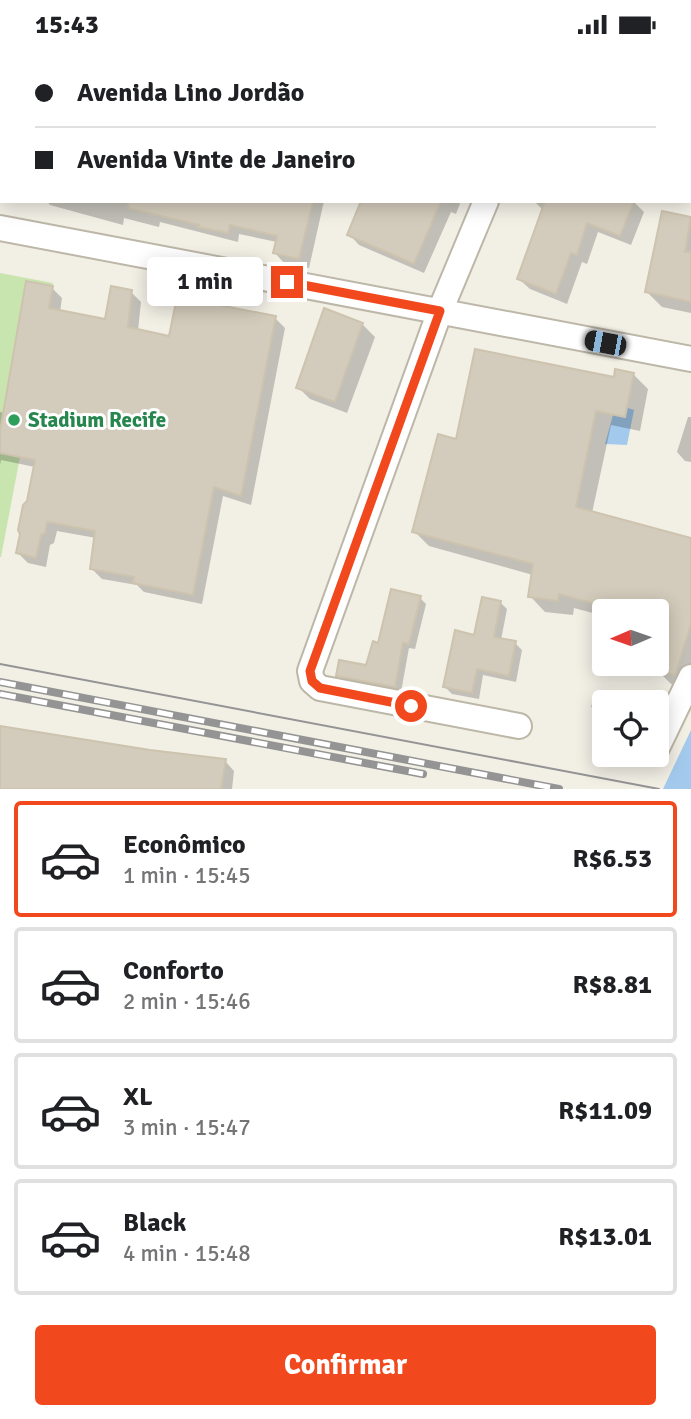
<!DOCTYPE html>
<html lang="pt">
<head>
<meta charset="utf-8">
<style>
	body { margin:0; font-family:Signika,sans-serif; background:#f6f6f6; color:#202124; height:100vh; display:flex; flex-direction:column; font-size:26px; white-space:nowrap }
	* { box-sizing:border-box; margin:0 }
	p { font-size:23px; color:#757577 }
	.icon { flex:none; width:38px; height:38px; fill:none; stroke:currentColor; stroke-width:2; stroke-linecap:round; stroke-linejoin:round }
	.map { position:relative; height:740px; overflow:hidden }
	.details { display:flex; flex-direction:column; background:#fff; flex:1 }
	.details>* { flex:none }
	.banner { position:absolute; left:0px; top:0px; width:691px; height:154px; box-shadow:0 4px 18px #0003; display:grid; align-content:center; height:154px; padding:0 35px; background:#fff }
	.needle { width:46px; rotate:268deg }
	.buttons { position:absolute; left:592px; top:550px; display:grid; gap:14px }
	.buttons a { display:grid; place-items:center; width:77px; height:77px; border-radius:7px; background:#fff; box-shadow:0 4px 18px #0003; font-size:35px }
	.end { position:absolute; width:32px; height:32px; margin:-16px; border:9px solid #f1491d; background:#fff; box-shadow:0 0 0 4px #fff }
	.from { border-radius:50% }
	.bubble { position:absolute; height:49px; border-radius:7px; background:#fff; box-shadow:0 4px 18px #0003; font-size:23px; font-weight:700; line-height:49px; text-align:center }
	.car { position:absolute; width:21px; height:42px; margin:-21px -10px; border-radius:9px; box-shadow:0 0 5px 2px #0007; background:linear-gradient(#222 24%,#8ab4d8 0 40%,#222 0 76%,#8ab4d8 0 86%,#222 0) }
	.banner b { display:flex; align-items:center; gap:24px; height:66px; font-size:26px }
	.banner b+b { border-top:2px solid #e0e0e0 }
	.banner i { width:18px; height:18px; background:#202124 }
	ul { padding:12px 0 0; list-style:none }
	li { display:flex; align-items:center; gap:21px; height:116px; margin:0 14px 10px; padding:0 21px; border:4px solid #e0e0e0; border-radius:7px }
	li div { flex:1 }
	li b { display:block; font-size:26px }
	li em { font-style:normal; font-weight:700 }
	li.current { border-color:#f1491d }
	li>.icon { width:63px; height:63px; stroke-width:1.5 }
	.cta { display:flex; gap:14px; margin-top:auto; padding:14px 35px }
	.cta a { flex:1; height:80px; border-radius:7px; background:#f1491d; color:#fff; font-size:28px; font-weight:700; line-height:80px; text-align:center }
	.status { display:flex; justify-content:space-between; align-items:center; height:49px; padding:0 35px; background:#fff; direction:ltr }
	.status svg { height:19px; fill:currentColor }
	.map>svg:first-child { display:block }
	.green { fill:#c9e5af }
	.water { fill:#a3caed }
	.shadow { fill:#0003 }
	.building { fill:#d3cbbb; stroke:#cdc3ae; stroke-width:2 }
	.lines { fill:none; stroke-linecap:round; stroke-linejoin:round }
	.minor-casing { stroke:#bdb7a8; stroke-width:28 }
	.major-casing { stroke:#dec167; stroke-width:33 }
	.minor { stroke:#fff; stroke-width:24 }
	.major { stroke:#fae396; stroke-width:30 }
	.tram { stroke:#949494; stroke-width:2 }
	.rail-casing { stroke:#949494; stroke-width:8 }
	.rail { stroke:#fff; stroke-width:5; stroke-dasharray:16; stroke-linecap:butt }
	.route { stroke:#f1491d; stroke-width:9 }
	.leisure-dot { fill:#2e9e5b; stroke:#fff; stroke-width:2.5 }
	.labels { text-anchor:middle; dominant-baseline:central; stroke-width:6; stroke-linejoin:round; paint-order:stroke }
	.leisure-label { font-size:21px; font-weight:bold; fill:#27864d; stroke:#fff; text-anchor:start }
</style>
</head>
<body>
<div class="status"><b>15:43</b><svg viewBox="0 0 49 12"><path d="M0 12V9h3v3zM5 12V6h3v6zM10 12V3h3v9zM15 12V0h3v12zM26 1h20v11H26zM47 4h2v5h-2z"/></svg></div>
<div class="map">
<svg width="691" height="740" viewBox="0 0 691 740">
	<rect width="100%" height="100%" fill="#f2efe5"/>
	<path class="green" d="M 0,224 L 53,234 L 1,508 L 0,508 Z"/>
	<path class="water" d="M 616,355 L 634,361 L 627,396 L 605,395 Z
		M 691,681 L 691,740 L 663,740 Z"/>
	<path class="shadow" d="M 23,0 L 223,0 L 223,2 Z
		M 337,0 L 400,0 L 400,2 Z
		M 0,37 L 2,38 L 2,143 L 0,142 Z
		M 47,152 L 324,152 L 309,219 L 284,214 L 275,204 L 277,193 L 239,185 L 238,193 L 160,173 L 159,178 L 124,169 L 123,176 L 50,156 Z
		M 363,152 L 461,152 L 456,165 L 451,163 L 424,224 L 359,196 L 349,185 Z
		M 534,152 L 633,152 L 644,163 L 631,196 L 598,183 L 587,215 L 582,213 L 567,255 L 530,240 L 519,230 L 544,162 Z
		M 663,164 L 691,170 L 691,264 L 662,258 L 647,243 Z
		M 52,239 L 62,249 L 60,263 L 107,272 L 131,243 L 141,253 L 138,282 L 170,289 L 275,269 L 285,279 L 251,456 L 223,447 L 202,555 L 144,543 L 137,536 L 102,530 L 92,520 L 96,489 L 57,482 L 54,494 L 50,496 L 46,518 L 28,514 L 18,504 L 35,418 L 1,411 L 0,416 L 0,363 L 4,364 Z
		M 362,275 L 375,288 L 347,364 L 310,350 L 298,338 Z
		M 633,325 L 648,340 L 640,382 L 611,376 L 592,464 L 691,491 L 691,640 L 671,635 L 655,619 L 641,614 L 656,614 L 656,562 L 604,562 L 604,567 L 574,559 L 573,566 L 545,563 L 530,547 L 533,526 L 429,497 L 414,482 L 457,392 Z
		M 688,368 L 691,368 L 691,413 L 685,412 L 677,403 Z
		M 420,549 L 426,555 L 415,600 L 409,599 L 401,643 L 344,632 L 338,626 L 368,618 L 379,596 Z
		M 500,553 L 507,560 L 501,591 L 515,594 L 522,601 L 516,633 L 483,626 L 479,650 L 452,645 L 445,638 L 475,588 Z
		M 595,645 L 609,649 L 613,653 L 604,653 L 604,665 L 591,658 Z
		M 0,678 L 150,703 L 225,712 L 234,722 L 232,740 L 0,740 Z"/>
	<path class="building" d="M 129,152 L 313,152 L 299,210 L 273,204 L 277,187 L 230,176 L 228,184 L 198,178 L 199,176 L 128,159 Z
		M 361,152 L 441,152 L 414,215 L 347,186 Z
		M 545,152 L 634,152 L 620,187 L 587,174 L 577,206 L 571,204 L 556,245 L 517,230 Z
		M 662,162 L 691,168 L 685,203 L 691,203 L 691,253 L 645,243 Z
		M 26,232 L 53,237 L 49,259 L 105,270 L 111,237 L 132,241 L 128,278 L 169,287 L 177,248 L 276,267 L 241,447 L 214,438 L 193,546 L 132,534 L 134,528 L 90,520 L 95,482 L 47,473 L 45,484 L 41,486 L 36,509 L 16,504 L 20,485 L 18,481 L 23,456 L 27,452 L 35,411 L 0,404 L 0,382 Z
		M 324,259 L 363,274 L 335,353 L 296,339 Z
		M 475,300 L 614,328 L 615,320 L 634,324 L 625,368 L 596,362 L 576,458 L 691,489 L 691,575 L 675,626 L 653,620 L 656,614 L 656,562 L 622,562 L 559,545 L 558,552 L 528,548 L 533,515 L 412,483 L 438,385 L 456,390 Z
		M 391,540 L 421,547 L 409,595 L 403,594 L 395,638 L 336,627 L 339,611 L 366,616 L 373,592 L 378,594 Z
		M 482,548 L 501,552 L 494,588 L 516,592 L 509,627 L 477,620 L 472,644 L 443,638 L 455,581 L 474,586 Z
		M 0,677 L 150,701 L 226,710 L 221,740 L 0,740 Z"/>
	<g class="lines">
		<g class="minor-casing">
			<path id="minor" d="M 486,152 L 440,262 L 310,622 L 312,632 L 320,639 L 519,677
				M 0,179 L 691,310
				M 656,701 L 691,628"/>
		</g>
		<g class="major-casing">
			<path id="major" d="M 498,0 L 499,2
				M 553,2 L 553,0"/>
		</g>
		<use href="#minor" class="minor"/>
		<use href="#major" class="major"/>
		<path class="tram" d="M 0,615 L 659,740"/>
		<g class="rail-casing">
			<path id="rail" d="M 0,633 L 559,740
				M 0,645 L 423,725"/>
		</g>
		<use href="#rail" class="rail"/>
	</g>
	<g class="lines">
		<path class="route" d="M 287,233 L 440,262 L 310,622 L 312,632 L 320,639 L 411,657"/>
	</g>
	<circle class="leisure-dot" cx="14" cy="371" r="7"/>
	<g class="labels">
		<g class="leisure-label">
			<text x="28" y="371">Stadium Recife</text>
		</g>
	</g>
</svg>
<div class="buttons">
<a><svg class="needle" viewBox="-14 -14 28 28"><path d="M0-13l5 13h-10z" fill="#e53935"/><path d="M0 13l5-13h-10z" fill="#757577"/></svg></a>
<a><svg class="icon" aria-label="locate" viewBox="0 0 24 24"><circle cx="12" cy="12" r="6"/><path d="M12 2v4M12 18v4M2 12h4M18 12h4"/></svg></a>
</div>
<i class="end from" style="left:411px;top:657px"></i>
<i class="end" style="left:287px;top:233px"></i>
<div class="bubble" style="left:147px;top:208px;width:116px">1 min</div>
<i class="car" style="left:605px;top:294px;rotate:281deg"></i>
<div class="banner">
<b><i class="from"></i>Avenida Lino Jordão</b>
<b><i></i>Avenida Vinte de Janeiro</b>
</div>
</div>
<section class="details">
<ul>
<li class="current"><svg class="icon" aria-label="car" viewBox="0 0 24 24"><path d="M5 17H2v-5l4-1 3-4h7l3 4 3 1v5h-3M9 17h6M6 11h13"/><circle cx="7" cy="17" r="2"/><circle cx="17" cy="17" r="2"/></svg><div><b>Econômico</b><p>1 min · 15:45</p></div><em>R$6.53</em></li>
<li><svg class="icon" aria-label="car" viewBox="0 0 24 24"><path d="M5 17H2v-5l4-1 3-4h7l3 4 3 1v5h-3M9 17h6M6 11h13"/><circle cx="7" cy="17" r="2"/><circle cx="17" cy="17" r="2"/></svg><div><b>Conforto</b><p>2 min · 15:46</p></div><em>R$8.81</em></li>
<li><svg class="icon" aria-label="car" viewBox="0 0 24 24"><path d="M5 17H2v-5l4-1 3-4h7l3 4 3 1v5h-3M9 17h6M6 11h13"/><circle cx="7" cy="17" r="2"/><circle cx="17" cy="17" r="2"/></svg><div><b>XL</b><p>3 min · 15:47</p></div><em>R$11.09</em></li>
<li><svg class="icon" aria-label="car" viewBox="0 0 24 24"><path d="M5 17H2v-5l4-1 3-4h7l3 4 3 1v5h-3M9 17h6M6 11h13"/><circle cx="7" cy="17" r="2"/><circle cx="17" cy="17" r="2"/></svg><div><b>Black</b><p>4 min · 15:48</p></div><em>R$13.01</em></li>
</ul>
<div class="cta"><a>Confirmar</a></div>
</section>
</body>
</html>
